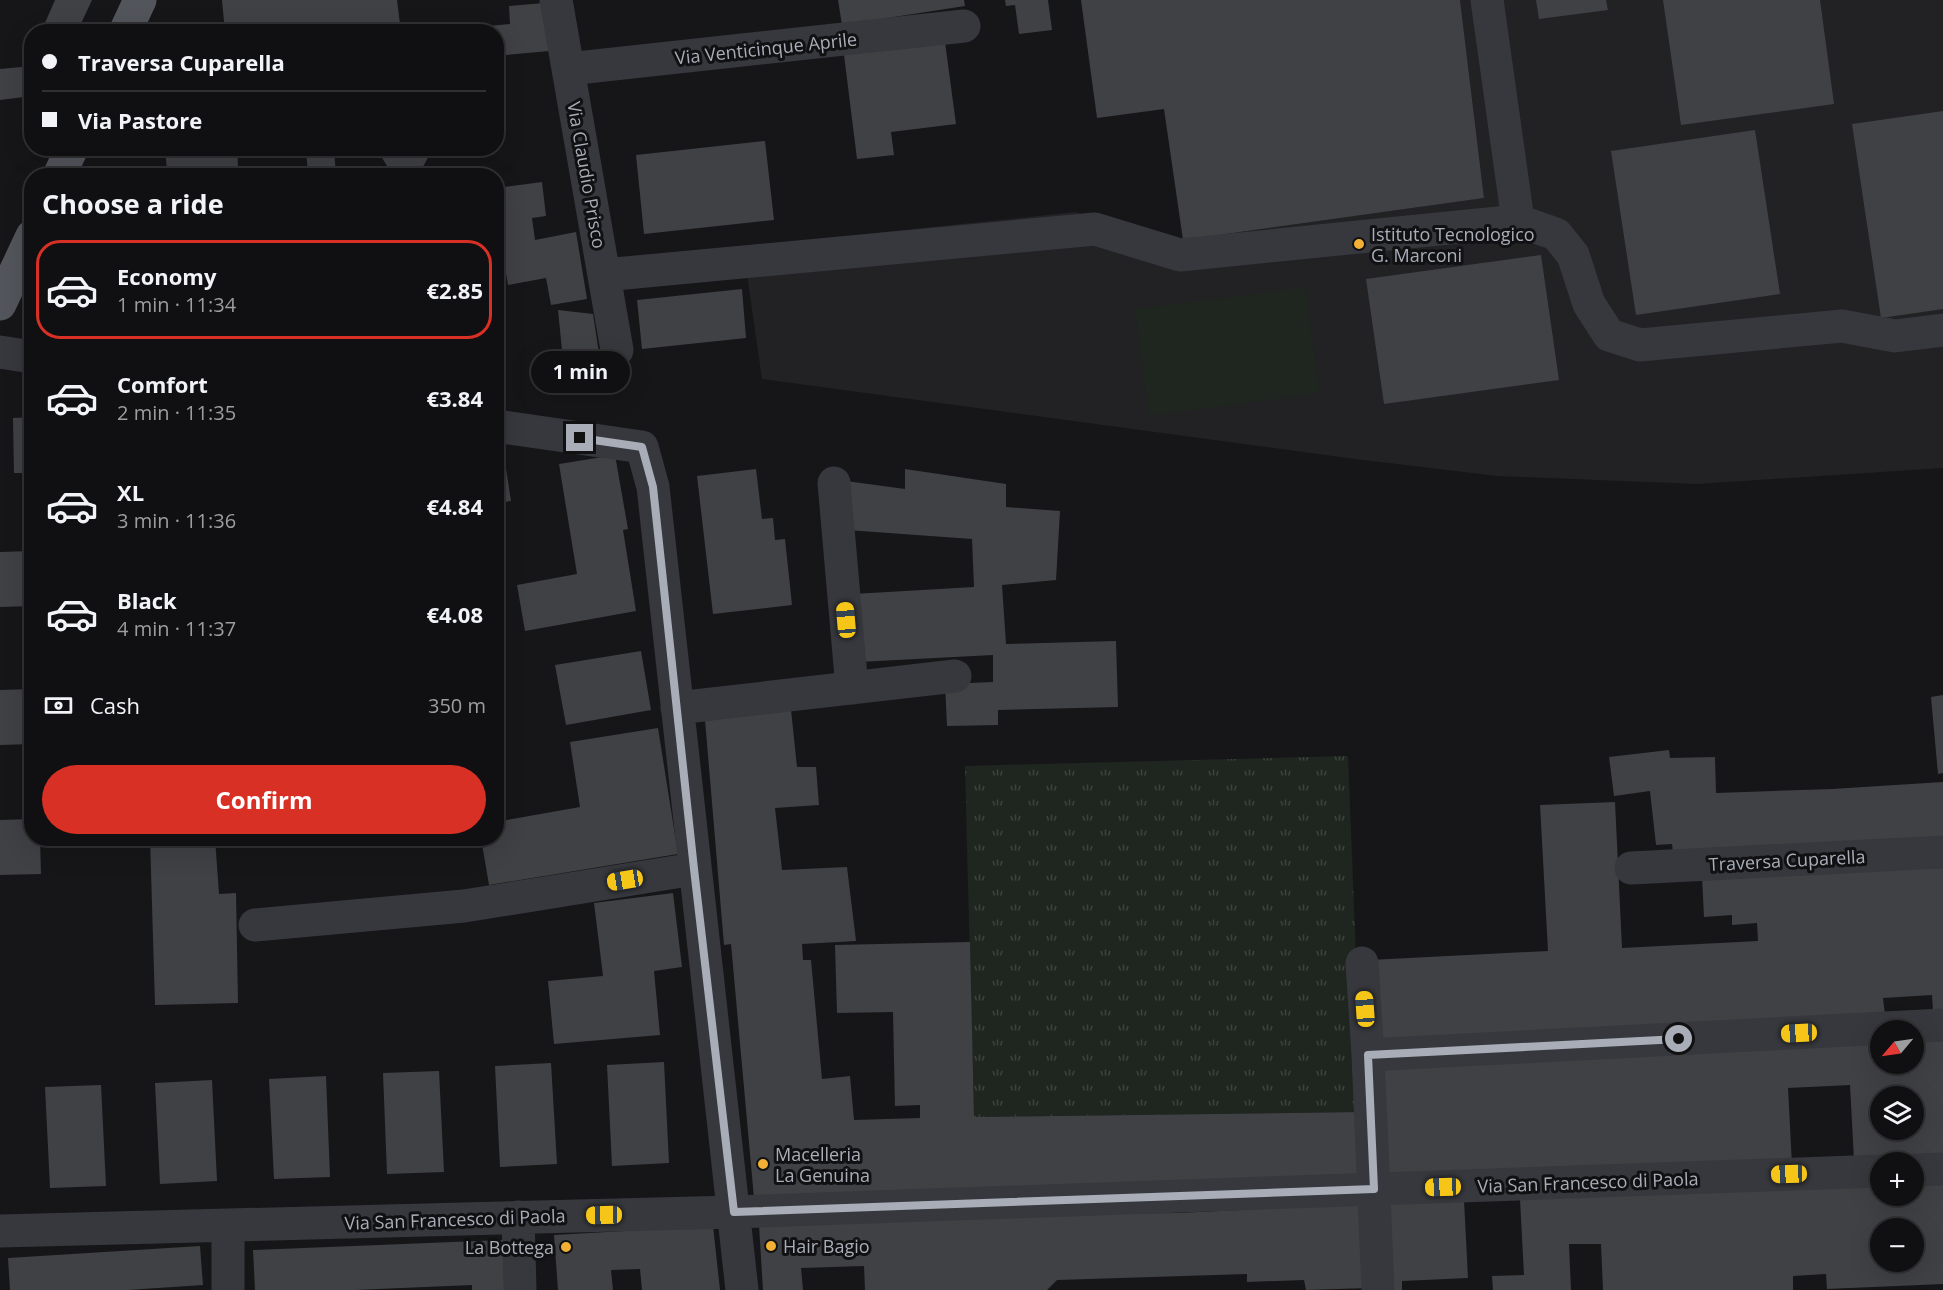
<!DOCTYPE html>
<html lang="en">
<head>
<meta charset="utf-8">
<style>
	body { margin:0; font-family:"Open Sans",sans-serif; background:#19191b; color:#f1f3f6; height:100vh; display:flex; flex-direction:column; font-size:22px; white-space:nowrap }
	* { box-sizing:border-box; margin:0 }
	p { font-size:20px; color:#9c9d9f }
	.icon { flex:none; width:33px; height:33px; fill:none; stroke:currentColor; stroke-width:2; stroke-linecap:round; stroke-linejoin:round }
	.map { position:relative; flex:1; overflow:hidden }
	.sheet { position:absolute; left:24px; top:168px; width:480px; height:678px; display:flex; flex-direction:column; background:#101012; border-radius:24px; box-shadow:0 6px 24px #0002,0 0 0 2px #303032 }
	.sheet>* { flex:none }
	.top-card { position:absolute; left:24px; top:24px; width:480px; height:132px; border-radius:24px; box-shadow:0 6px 24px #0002,0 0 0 2px #303032; display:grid; align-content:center; height:132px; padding:0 18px; background:#101012 }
	.needle { width:39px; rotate:241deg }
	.controls { position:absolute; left:1870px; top:1020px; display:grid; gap:12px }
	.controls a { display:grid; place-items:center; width:54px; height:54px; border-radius:50%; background:#101012; box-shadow:0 6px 24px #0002,0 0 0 2px #303032; font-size:30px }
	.end { position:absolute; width:27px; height:27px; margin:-14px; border:8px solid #a8adb8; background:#111; box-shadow:0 0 0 3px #111 }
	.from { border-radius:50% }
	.bubble { position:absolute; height:42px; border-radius:21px; background:#101012; box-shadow:0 6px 24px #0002,0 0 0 2px #303032; font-size:20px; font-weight:700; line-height:42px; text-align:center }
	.car { position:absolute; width:18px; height:36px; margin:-18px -9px; border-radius:8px; box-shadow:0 0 4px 2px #0007; background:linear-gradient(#f5c518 24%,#345 0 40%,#f5c518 0 76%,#345 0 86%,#f5c518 0) }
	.top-card b { display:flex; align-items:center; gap:21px; height:57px; font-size:22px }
	.top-card b+b { border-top:2px solid #303032 }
	.top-card i { width:15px; height:15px; background:#f1f3f6 }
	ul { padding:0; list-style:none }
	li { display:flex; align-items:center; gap:18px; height:99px; margin:0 12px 9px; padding:0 6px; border:3px solid transparent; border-radius:24px }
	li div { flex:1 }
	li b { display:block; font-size:22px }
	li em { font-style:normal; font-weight:700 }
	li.selected { border-color:#d93025 }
	li>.icon { width:54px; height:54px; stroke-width:1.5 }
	h2 { padding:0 18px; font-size:27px; line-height:72px }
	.pay { display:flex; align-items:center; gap:15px; height:66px; padding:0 18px; font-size:22px }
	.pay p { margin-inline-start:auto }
	.action { display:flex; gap:12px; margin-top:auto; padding:12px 18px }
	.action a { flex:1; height:69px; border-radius:36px; background:#d93025; color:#fff; font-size:24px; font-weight:700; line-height:69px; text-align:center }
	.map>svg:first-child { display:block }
	.built { fill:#222225 }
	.grass { fill:url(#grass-tufts) }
	.park { fill:#1e261f }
	.building { fill:#404145; fill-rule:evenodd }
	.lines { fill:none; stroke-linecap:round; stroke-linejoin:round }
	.minor { stroke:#37383d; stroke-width:33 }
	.major { stroke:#53555c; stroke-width:33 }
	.route { stroke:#a8adb8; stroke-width:8 }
	.poi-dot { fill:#f2b134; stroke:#111113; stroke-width:2 }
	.labels { text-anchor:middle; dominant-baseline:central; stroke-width:6; stroke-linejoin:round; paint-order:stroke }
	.street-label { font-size:18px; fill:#a8adb8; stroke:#111113 }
	.poi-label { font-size:18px; fill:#a8adb8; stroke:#111113; text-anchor:start }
</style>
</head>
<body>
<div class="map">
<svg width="1943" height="1290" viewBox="0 0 1943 1290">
	<defs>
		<pattern id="grass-tufts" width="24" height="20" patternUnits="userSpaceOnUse" patternTransform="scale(1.5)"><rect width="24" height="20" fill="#1e261f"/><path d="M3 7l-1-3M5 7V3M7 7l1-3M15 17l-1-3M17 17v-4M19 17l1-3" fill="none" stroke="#3c433d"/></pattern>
	</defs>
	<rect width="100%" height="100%" fill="#161618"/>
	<path class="built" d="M 1460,0 L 1943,0 L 1943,468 L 1697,484 L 1497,476 L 1355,459 L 762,379 L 743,247 L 1075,212 L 1183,240 L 1484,198 Z"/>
	<path class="grass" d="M 1348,756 L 1362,1112 L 974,1117 L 965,766 Z"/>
	<path class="park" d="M 1305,287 L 1320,393 L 1149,416 L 1135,309 Z"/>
	<path class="building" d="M 55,0 L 92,0 L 77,32 L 41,32 Z
		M 222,0 L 397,0 L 401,32 L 380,32 L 380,26 L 364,27 L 364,32 L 225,32 Z
		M 838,0 L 964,0 L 965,6 L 842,25 Z
		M 1005,0 L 1048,0 L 1052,30 L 1019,34 L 1015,5 L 1006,6 Z
		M 1081,0 L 1460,0 L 1484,198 L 1183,240 L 1164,109 L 1097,118 Z
		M 1536,0 L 1606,0 L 1608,10 L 1539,19 Z
		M 1663,0 L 1820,0 L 1834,104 L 1681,125 Z
		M 544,3 L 549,51 L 496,56 L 496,32 L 446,32 L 446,30 L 510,24 L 509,6 Z
		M 945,42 L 956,124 L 891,132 L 894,155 L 857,159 L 844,55 Z
		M 32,66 L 32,96 L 0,100 L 0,69 Z
		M 1943,111 L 1943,309 L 1881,318 L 1852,124 Z
		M 1755,130 L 1780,294 L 1636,315 L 1611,151 Z
		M 765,141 L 774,220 L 644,234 L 636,155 Z
		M 165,148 L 237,148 L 238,166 L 167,171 Z
		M 306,148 L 334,148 L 336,176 L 308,176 Z
		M 384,148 L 429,148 L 431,152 L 418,176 L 393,176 L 381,156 Z
		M 542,182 L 546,216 L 532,218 L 535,240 L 576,232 L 587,299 L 551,305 L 546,278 L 508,285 L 501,245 L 496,246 L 496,188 Z
		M 1541,255 L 1559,380 L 1384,404 L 1366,279 Z
		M 742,289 L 746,338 L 642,349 L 637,300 Z
		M 558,310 L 593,314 L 600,360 L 563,360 Z
		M 32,417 L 32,473 L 14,473 L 13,418 Z
		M 615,455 L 628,529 L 623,530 L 636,611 L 525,631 L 517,585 L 577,574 L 559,464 Z
		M 504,456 L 511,501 L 496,503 L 496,458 Z
		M 756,469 L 762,519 L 773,518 L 775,540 L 785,539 L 792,605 L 713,614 L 697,476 Z
		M 905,469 L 1006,484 L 1006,507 L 1060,511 L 1056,580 L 1002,585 L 1006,644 L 1116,641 L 1118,707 L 998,710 L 998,725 L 947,726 L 945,684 L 993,682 L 993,655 L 858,662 L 853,594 L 974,587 L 972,539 L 847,530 L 846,481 L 905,489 Z
		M 32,551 L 32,606 L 0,607 L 0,552 Z
		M 641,651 L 651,710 L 566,725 L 555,665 Z
		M 32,689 L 32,744 L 0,745 L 0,690 Z
		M 1943,695 L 1943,773 L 1938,774 L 1931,697 Z
		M 790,700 L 797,767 L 816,767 L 819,805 L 775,808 L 782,870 L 847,867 L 856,941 L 802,944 L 803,960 L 811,960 L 822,1079 L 850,1076 L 854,1120 L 920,1118 L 920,1105 L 895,1106 L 893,1012 L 837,1013 L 835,945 L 970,942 L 974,1117 L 1362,1112 L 1365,1178 L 754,1198 L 731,944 L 724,945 L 704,708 Z
		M 658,728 L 678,854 L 489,885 L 481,838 L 496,838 L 496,822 L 580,807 L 570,742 Z
		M 1669,750 L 1670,758 L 1715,757 L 1716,793 L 1832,789 L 1943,782 L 1943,842 L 1673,853 L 1672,844 L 1656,845 L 1650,791 L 1614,796 L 1609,757 Z
		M 1615,802 L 1622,948 L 1758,941 L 1757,923 L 1732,925 L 1732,915 L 1704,917 L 1702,877 L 1943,862 L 1943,1011 L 1933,1012 L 1932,995 L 1883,998 L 1885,1015 L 1375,1045 L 1370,960 L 1548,951 L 1540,805 Z
		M 32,819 L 32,838 L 40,838 L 41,874 L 0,875 L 0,820 Z
		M 150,838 L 215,838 L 219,894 L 236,893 L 238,1003 L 155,1005 Z
		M 673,893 L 682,967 L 654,971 L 660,1035 L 554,1044 L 548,981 L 603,976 L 594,903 Z
		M 1943,1038 L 1943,1156 L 1854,1160 L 1850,1085 L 1788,1088 L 1792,1165 L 1384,1177 L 1377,1065 L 1881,1041 L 1881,1064 L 1914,1064 L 1914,1039 ZM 1881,1096 L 1914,1096 L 1914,1130 L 1881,1130 Z
		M 664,1062 L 669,1163 L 612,1166 L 607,1065 Z
		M 551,1063 L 557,1164 L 500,1167 L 495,1066 Z
		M 439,1071 L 444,1172 L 387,1174 L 383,1073 Z
		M 326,1076 L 330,1177 L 274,1179 L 269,1079 Z
		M 212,1080 L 217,1181 L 160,1184 L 155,1083 Z
		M 101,1085 L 106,1186 L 50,1188 L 45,1087 Z
		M 1943,1181 L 1943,1284 L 1827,1289 L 1826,1274 L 1793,1276 L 1793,1290 L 1603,1290 L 1601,1244 L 1569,1244 L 1571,1290 L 1493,1290 L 1492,1276 L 1524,1275 L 1520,1199 L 1881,1184 L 1881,1196 L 1914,1196 L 1914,1182 ZM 1881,1228 L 1914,1228 L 1914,1262 L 1881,1262 Z
		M 1464,1200 L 1468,1278 L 1402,1281 L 1402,1290 L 1387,1290 L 1382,1203 Z
		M 1366,1204 L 1370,1288 L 1306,1290 L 1304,1280 L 1247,1282 L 1247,1274 L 1057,1280 L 1047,1290 L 865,1290 L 864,1266 L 801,1268 L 803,1290 L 763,1290 L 759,1225 L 963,1215 L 1177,1213 Z
		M 713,1226 L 720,1290 L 642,1290 L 640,1269 L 611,1270 L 613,1290 L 558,1290 L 554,1235 Z
		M 503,1240 L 506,1290 L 472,1290 L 472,1285 L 355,1290 L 255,1290 L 253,1250 Z
		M 200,1246 L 203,1285 L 128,1290 L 10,1290 L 8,1258 Z"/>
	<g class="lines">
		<path class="minor" d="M 556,0 L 617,350
			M 568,69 L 964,26
			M 1518,221 L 1556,234 L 1573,255 L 1589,304 L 1609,335 L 1640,345 L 1842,326 L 1895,336 L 1943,330
			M 604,275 L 1095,229 L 1180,255 L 1518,221 L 1487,0
			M 0,352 L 32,357
			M 496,426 L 642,447 L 653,487 L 742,1290
			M 834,483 L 852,688
			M 677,708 L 955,676
			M 1631,868 L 1943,852
			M 255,925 L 464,906 L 694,869
			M 1362,963 L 1368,1055 L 1378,1290
			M 1368,1055 L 1943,1025
			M 1914,1170 L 1943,1169
			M 518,1217 L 520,1290
			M 228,1225 L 228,1290
			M 0,1231 L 734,1212 L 1881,1171"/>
		<path class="major" d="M 125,32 L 140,0
			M 59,176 L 72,148
			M 0,304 L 32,236"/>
	</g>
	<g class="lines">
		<path class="route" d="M 580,438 L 642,447 L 653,487 L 694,869 L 734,1212 L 1374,1189 L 1368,1055 L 1679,1039"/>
	</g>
	<g class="poi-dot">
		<circle cx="1359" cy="244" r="6"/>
		<circle cx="763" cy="1164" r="6"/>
		<circle cx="771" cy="1246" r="6"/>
		<circle cx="566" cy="1247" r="6"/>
	</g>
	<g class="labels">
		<g class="street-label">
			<text transform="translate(766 48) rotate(-6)">Via Venticinque Aprile</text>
			<text transform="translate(587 175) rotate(80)">Via Claudio Prisco</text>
			<text transform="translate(1787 860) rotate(-3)">Traversa Cuparella</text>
			<text transform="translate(1588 1182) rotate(-2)">Via San Francesco di Paola</text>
			<text transform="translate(455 1219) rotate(-2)">Via San Francesco di Paola</text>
		</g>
		<g class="poi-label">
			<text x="1371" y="234">Istituto Tecnologico<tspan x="1371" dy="21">G. Marconi</tspan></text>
			<text x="775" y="1154">Macelleria<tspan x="775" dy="21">La Genuina</tspan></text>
			<text x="783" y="1246">Hair Bagio</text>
			<text x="554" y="1247" text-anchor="end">La Bottega</text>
		</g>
	</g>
</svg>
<div class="controls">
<a><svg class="needle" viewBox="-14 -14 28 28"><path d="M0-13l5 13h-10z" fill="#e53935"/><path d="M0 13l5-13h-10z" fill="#9c9d9f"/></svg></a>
<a><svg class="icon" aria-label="layers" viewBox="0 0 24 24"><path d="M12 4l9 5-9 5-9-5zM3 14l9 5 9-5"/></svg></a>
<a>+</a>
<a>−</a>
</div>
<i class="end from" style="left:1679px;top:1039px"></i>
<i class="end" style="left:580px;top:438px"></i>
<div class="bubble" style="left:531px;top:351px;width:99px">1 min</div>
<i class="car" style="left:846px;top:620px;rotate:355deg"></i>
<i class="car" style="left:625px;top:880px;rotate:261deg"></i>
<i class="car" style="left:1365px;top:1009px;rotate:356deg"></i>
<i class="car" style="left:1799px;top:1033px;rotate:267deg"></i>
<i class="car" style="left:1789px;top:1174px;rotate:268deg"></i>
<i class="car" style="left:1443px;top:1187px;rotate:268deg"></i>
<i class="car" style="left:604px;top:1215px;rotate:269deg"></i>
<div class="top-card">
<b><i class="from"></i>Traversa Cuparella</b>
<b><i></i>Via Pastore</b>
</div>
<section class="sheet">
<h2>Choose a ride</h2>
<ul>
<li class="selected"><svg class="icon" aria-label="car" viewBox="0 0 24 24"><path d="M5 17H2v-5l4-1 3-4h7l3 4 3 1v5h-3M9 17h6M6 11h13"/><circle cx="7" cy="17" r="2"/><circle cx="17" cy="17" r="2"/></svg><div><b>Economy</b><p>1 min · 11:34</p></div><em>€2.85</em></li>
<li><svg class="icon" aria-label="car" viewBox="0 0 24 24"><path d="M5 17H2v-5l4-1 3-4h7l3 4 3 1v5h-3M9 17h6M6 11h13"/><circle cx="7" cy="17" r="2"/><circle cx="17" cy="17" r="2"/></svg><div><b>Comfort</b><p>2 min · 11:35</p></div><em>€3.84</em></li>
<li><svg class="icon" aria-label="car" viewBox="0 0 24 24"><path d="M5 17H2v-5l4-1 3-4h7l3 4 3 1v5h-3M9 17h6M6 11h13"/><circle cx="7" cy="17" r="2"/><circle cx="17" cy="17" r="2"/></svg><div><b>XL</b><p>3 min · 11:36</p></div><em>€4.84</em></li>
<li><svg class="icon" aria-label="car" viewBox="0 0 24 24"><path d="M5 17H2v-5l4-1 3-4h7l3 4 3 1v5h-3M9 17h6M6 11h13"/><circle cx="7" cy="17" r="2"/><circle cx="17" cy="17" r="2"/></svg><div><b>Black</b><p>4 min · 11:37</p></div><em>€4.08</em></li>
</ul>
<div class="pay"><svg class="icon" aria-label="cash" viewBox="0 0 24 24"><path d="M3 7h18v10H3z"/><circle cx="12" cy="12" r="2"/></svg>Cash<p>350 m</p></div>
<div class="action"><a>Confirm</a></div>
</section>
</div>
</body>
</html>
